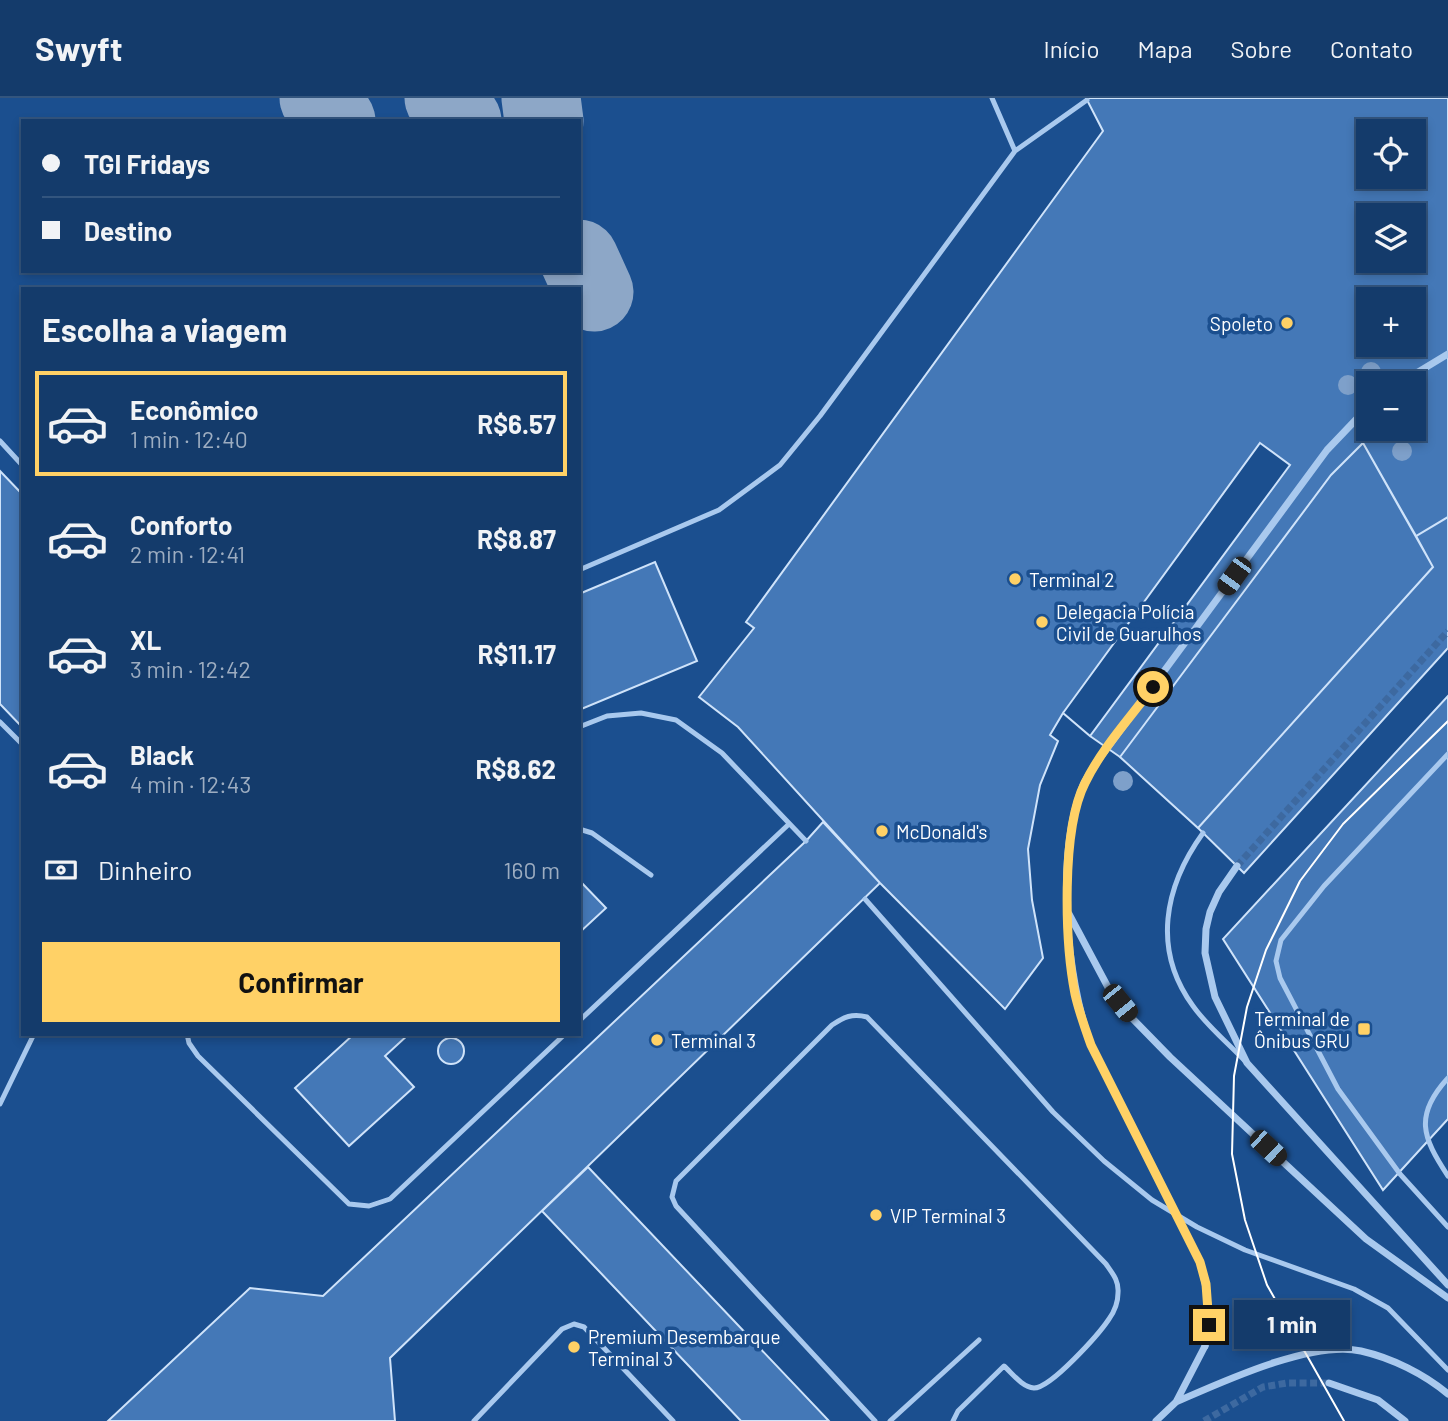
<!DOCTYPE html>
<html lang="pt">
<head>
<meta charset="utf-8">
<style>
	body { margin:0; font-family:Barlow,sans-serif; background:#1d4271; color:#f1f3f6; height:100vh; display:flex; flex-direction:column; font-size:26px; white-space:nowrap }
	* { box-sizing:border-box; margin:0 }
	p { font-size:23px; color:#9dadc1 }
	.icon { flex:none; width:38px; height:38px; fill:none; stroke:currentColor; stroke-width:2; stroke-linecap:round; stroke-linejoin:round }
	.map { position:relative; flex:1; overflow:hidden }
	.panel { position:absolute; left:21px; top:189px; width:560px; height:749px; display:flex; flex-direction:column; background:#143b6b; border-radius:0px; box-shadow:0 4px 10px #0003,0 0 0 2px #33557e }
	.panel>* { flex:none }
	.guide { position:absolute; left:21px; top:21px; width:560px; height:154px; border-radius:0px; box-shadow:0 4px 10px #0003,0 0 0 2px #33557e; display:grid; align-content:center; height:154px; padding:0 21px; background:#143b6b }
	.tools { position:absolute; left:1356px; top:21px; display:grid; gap:14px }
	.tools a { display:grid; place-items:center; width:70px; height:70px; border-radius:0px; background:#143b6b; box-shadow:0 4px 10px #0003,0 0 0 2px #33557e; font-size:35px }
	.end { position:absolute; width:32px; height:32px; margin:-16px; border:9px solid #ffd166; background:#111; box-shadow:0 0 0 4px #111 }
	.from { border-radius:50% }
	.bubble { position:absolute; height:49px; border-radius:0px; background:#143b6b; box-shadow:0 4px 10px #0003,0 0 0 2px #33557e; font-size:23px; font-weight:700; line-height:49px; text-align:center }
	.car { position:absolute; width:21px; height:42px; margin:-21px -10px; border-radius:9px; box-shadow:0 0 5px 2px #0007; background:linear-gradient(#222 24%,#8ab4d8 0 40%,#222 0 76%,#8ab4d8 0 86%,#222 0) }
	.guide b { display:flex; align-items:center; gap:24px; height:66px; font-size:26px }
	.guide b+b { border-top:2px solid #33557e }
	.guide i { width:18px; height:18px; background:#f1f3f6 }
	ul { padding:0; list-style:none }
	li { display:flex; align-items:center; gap:21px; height:105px; margin:0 14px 10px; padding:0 7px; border:4px solid transparent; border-radius:0px }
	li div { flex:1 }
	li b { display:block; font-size:26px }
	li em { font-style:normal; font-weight:700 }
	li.current { border-color:#ffd166 }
	li>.icon { width:63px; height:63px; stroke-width:1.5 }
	h2 { padding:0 21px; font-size:32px; line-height:84px }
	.pay { display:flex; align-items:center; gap:18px; height:77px; padding:0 21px; font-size:26px }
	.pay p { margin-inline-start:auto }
	.primary-button { display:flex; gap:14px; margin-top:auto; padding:14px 21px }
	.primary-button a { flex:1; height:80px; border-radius:0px; background:#ffd166; color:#111; font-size:28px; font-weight:700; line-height:80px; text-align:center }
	header { display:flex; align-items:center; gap:42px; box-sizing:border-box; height:98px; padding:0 35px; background:#143b6b; border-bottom:2px solid #33557e }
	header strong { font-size:33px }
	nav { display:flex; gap:38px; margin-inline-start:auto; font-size:24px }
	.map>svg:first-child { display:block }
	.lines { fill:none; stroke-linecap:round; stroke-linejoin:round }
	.taxiway { stroke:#8da7c7; stroke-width:79 }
	.building { fill:#4478b7; stroke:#cfe3fa; stroke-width:2; fill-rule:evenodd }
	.street-tunnel { stroke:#3d69a0; stroke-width:7; stroke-dasharray:7 3.5; stroke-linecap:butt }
	.lane { stroke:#a9c9ee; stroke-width:5 }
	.street { stroke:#a9c9ee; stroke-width:7 }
	.tram { stroke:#fff; stroke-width:2 }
	.street-bridge { stroke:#a9c9ee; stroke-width:7 }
	.tree { fill:#7ea0ca }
	.route { stroke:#ffd166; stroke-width:9 }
	.poi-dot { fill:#ffd166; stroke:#1b4f8f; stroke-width:2.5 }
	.labels { text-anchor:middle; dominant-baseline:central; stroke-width:7; stroke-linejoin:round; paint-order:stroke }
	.poi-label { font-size:19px; fill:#fff; stroke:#1b4f8f; text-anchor:start }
</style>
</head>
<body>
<header>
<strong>Swyft</strong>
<nav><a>Início</a><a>Mapa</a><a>Sobre</a><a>Contato</a></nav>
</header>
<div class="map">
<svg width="1448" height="1323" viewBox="0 0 1448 1323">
	<rect width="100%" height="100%" fill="#1b4f8f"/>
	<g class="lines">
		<path class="taxiway" d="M 319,0 L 336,23
			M 444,0 L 462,23
			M 541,0 L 544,23
			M 579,161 L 594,194"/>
	</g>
	<path class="building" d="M 1086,0 L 1448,0 L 1448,419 L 1416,438 L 1363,345 L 1331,377 L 1120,659 L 1090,638 L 1063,615 L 1050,637 L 1058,643 L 1040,687 L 1028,751 L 1032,802 L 1043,860 L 1005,911 L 880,785 L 738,629 L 699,599 L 754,530 L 746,524 L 1103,33 ZM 1368,33 L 1414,33 L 1414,79 L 1368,79 ZM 1368,117 L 1414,117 L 1414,163 L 1368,163 ZM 1368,201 L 1414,201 L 1414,247 L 1368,247 ZM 1368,285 L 1414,285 L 1414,331 L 1368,331 Z
		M 1260,345 L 1290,367 L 1090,638 L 1063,615 Z
		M 1363,345 L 1433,469 L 1198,730 L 1120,659 L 1331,377 Z
		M 0,373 L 23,397 L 23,630 L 0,606 Z
		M 1448,419 L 1448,550 L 1244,775 L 1198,730 L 1433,469 L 1416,438 Z
		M 655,464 L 697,563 L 579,612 L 579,496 Z
		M 1448,598 L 1448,1021 L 1383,1092 L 1223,841 Z
		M 823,724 L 880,785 L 390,1260 L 395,1323 L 108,1323 L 250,1190 L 323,1198 L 806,743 Z
		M 579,782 L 606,810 L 579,835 Z
		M 354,936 L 409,936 L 385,958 L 414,989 L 349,1048 L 295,990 Z
		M438 953a13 13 0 1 1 26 0a13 13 0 1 1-26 0Z
		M 588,1069 L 829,1323 L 741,1323 L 542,1113 Z"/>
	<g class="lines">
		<path class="street-tunnel" d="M 1237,768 L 1448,533
			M 1204,1323 L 1263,1289 L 1287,1285 L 1329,1285"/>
		<path class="lane" d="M 992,0 L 1015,53
			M 0,343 L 23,368
			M 579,472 L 719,412 L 780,367 L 820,318 L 1015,53 L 1087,2
			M 0,624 L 23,647
			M 579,629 L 607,618 L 641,615 L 676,622 L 722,655 L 806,743
			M 1448,656 L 1324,788 L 1281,842 L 1276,863 L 1280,880 L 1338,991 L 1400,1076 L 1448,1129
			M 579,731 L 592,735 L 651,777
			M 1203,735 C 1164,789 1152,852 1193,908 C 1207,928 1228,945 1245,963
			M 865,801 L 1053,1014 L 1104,1063 L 1152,1102 L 1197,1129 L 1245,1152 L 1354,1191 L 1388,1210 L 1448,1272
			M 579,923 L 789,726
			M 187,936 L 189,945 L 198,958 L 349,1106 L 369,1108 L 390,1101 L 565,936
			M 1448,980 C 1414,1017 1422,1039 1448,1078
			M 0,1006 L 34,936
			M 474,1323 L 562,1231 L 574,1226 L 584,1229 L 673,1323
			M 875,1323 L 676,1108 L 672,1099 L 676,1083 L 832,927 C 844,919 852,915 867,919 L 1106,1166 C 1113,1176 1119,1183 1118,1195 C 1118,1204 1114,1214 1109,1221 C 1099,1236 1051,1290 1034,1290 C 1022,1289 1012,1275 1004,1268 L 958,1313 L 953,1323
			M 890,1323 L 979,1242"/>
		<path class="street" d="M 1400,285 L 1448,256
			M 1237,768 L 1219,794 L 1210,814 L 1206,831 L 1205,855 L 1215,899 L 1247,965 L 1448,1187
			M 1069,816 L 1110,893 L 1130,918 L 1170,959 L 1366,1141 L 1448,1200
			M 1091,947 C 1066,880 1055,755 1083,687 C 1087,678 1094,669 1100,660 L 1327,352 L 1368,309
			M 1329,1285 L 1378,1302 L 1405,1323
			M 1176,1304 C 1222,1284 1312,1242 1361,1253 C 1392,1260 1424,1276 1448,1296
			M 1156,1323 L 1176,1304 L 1205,1248"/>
		<path class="tram" d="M 1344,1323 L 1267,1187 L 1245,1122 L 1232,1056 L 1234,978 L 1247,909 L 1266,852 L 1300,783 L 1343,726 L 1448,623"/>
		<path class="street-bridge" d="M 1091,947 L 1200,1164 C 1208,1193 1211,1218 1205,1248"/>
	</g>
	<g class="tree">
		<circle cx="1371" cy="274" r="10"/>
		<circle cx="1348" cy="287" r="10"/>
		<circle cx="1402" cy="353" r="10"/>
		<circle cx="1123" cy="683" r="10"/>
	</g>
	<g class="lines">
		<path class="route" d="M 1153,589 C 1130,620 1102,650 1085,685 C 1061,732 1065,845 1075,896 C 1079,914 1085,930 1091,947 L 1200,1164 L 1206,1186 L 1209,1227"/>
	</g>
	<g class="poi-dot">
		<circle cx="1287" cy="225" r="7"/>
		<circle cx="1015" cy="481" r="7"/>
		<circle cx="1042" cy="524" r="7"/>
		<circle cx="882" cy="733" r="7"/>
		<rect x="1357" y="924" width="14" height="14" rx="3.5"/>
		<circle cx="657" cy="942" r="7"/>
		<circle cx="876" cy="1117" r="7"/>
		<circle cx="574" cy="1249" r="7"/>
	</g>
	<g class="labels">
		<g class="poi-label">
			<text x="1273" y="225" text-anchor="end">Spoleto</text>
			<text x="1029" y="481">Terminal 2</text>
			<text x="1056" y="513">Delegacia Polícia<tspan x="1056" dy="22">Civil de Guarulhos</tspan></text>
			<text x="896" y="733">McDonald's</text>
			<text x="1350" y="920" text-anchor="end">Terminal de<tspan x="1350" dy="22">Ônibus GRU</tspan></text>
			<text x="671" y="942">Terminal 3</text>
			<text x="890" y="1117">VIP Terminal 3</text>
			<text x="588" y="1238">Premium Desembarque<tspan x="588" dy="22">Terminal 3</tspan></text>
		</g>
	</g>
</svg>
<div class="tools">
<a><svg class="icon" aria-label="locate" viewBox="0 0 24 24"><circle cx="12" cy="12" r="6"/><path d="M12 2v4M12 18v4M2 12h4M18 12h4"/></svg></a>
<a><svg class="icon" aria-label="layers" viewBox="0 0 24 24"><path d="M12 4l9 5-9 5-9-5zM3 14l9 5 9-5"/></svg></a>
<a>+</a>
<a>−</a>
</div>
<i class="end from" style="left:1153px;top:589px"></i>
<i class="end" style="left:1209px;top:1227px"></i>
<div class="bubble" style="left:1234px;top:1202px;width:116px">1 min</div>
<i class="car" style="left:1234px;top:478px;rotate:216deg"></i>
<i class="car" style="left:1120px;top:905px;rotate:141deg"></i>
<i class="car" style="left:1268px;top:1050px;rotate:133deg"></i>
<div class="guide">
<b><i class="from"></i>TGI Fridays</b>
<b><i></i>Destino</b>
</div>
<section class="panel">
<h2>Escolha a viagem</h2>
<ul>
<li class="current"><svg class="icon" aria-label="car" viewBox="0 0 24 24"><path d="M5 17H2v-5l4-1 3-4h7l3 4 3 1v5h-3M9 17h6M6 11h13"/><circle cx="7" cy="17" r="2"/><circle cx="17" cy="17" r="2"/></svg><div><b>Econômico</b><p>1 min · 12:40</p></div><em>R$6.57</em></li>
<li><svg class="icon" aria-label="car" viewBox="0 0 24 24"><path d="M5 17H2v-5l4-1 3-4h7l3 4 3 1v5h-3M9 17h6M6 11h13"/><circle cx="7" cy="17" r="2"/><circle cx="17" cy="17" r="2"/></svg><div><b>Conforto</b><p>2 min · 12:41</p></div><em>R$8.87</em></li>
<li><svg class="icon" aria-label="car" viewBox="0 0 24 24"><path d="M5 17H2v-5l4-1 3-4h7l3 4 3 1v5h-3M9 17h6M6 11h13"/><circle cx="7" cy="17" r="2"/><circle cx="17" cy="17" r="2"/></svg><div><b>XL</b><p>3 min · 12:42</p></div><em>R$11.17</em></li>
<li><svg class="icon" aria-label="car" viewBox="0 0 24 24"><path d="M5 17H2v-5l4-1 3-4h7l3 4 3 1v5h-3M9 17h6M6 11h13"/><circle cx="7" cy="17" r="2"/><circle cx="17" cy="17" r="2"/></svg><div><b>Black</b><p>4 min · 12:43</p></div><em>R$8.62</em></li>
</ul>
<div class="pay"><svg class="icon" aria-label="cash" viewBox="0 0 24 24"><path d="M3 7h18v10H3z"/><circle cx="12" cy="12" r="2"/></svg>Dinheiro<p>160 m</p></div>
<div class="primary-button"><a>Confirmar</a></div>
</section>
</div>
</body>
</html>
